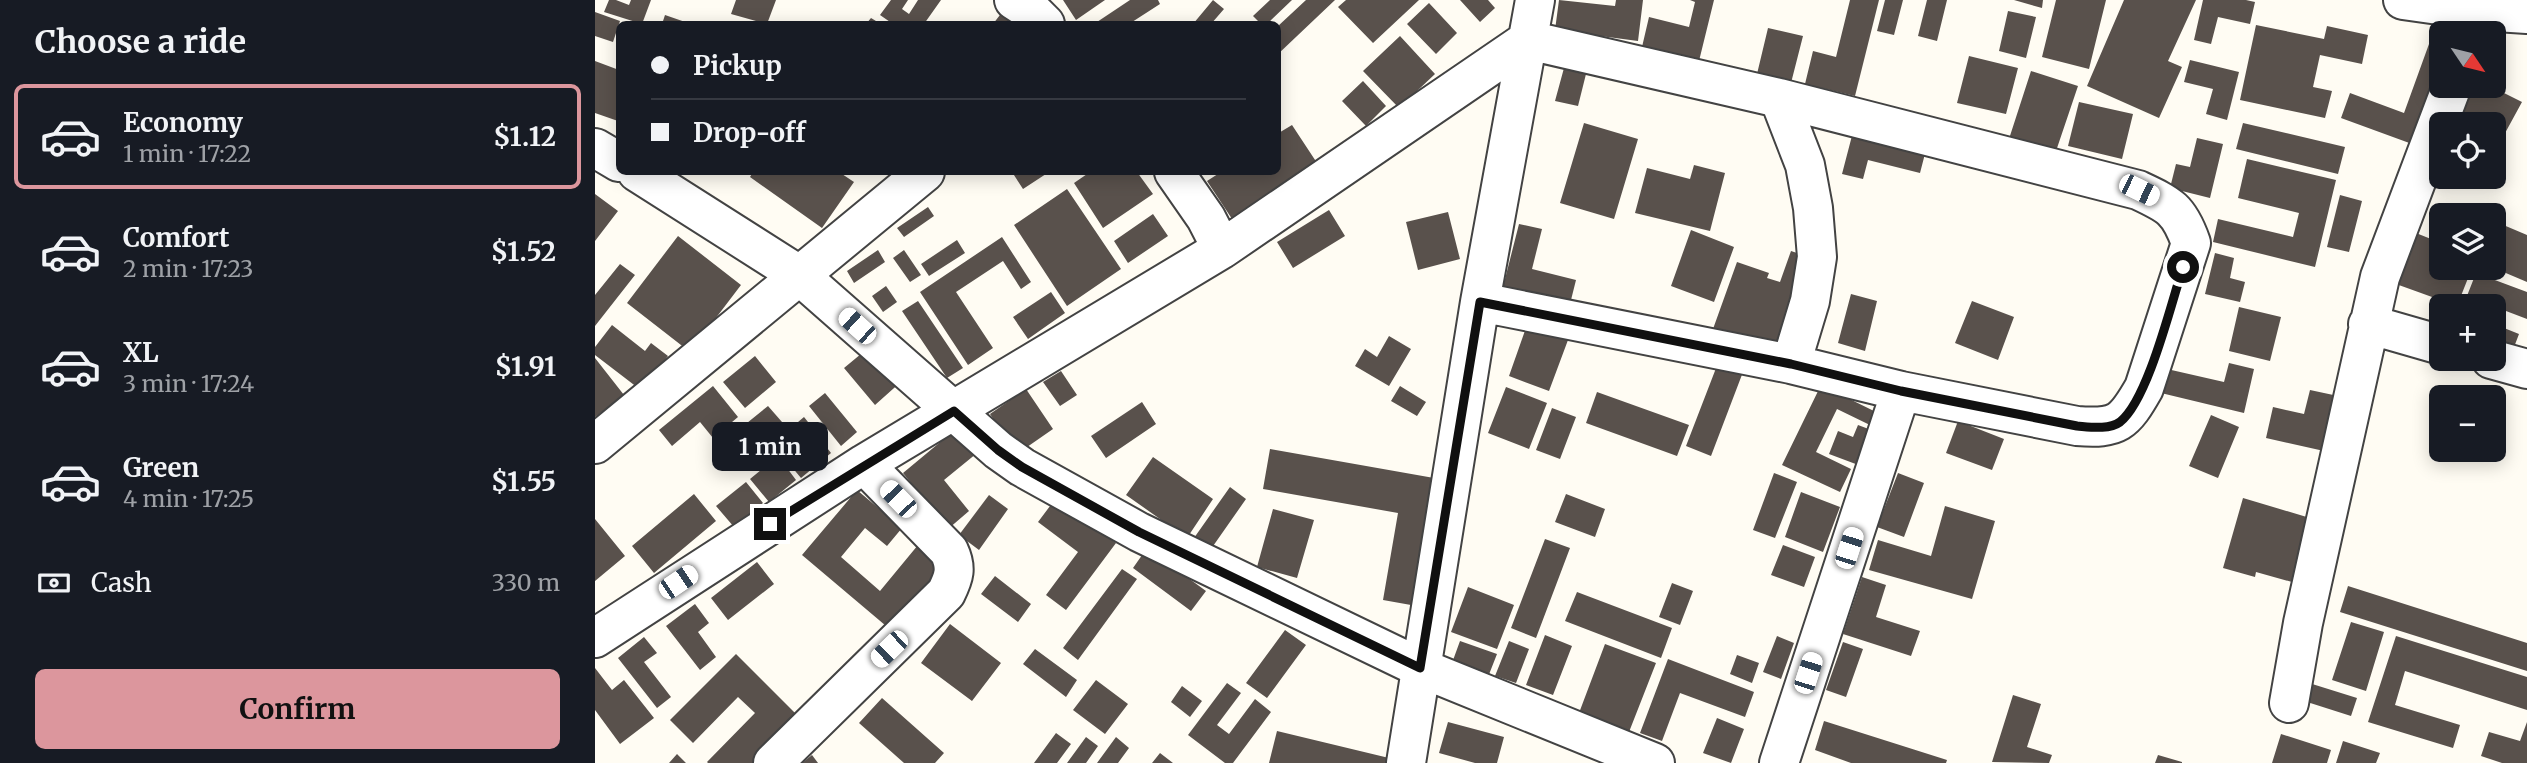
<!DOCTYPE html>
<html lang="en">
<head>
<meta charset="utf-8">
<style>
	body { margin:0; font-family:Merriweather,serif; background:#20242c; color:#f1f3f6; height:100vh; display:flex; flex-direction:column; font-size:26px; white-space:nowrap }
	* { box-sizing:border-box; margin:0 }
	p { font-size:23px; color:#9ea1a6 }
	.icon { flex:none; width:38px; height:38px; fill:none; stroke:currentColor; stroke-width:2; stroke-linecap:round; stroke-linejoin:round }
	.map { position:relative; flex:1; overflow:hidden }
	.drawer { display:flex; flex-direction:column; background:#171b24; width:595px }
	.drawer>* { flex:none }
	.guide { position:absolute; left:21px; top:21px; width:665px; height:154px; border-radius:10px; box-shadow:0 4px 18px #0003; display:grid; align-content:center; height:154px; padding:0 35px; background:#171b24 }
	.needle { width:46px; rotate:125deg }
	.tools { position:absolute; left:1834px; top:21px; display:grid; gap:14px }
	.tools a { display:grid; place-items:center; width:77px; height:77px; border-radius:10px; background:#171b24; box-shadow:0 4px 18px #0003; font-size:35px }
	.end { position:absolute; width:32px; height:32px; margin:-16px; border:9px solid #101010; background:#fff; box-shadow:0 0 0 4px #fff }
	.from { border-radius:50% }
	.bubble { position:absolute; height:49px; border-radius:10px; background:#171b24; box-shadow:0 4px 18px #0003; font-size:23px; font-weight:700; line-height:49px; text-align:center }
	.car { position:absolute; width:21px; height:42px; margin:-21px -10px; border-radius:9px; box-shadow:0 0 5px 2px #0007; background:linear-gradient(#fff 24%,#345 0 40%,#fff 0 76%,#345 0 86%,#fff 0) }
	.guide b { display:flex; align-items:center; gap:24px; height:66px; font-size:26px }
	.guide b+b { border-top:2px solid #363941 }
	.guide i { width:18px; height:18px; background:#f1f3f6 }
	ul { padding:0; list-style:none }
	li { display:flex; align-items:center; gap:21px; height:105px; margin:0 14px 10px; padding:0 21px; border:4px solid transparent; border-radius:10px }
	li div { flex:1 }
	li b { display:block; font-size:26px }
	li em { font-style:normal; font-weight:700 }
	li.current { border-color:#dc969d }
	li>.icon { width:63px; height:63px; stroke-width:1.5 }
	h2 { padding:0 35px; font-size:32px; line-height:84px }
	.pay { display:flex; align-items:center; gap:18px; height:77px; padding:0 35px; font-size:26px }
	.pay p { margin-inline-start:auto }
	.action { display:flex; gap:14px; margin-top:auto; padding:14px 35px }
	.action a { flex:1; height:80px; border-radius:10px; background:#dc969d; color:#111; font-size:28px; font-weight:700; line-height:80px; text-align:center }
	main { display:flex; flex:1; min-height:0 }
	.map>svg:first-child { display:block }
	.building { fill:#59514c }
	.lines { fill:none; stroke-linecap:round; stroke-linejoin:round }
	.minor-casing { stroke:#434343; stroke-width:42 }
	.minor { stroke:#fff; stroke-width:38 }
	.route { stroke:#101010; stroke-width:9 }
</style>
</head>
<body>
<main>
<section class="drawer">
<h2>Choose a ride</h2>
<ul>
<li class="current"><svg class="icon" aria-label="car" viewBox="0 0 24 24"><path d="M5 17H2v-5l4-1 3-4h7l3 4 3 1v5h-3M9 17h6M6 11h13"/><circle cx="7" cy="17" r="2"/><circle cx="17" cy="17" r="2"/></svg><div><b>Economy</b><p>1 min · 17:22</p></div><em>$1.12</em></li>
<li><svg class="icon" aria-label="car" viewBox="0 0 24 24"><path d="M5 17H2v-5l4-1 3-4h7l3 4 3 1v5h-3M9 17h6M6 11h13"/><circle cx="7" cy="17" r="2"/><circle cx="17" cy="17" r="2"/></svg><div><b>Comfort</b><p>2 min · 17:23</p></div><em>$1.52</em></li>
<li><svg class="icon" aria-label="car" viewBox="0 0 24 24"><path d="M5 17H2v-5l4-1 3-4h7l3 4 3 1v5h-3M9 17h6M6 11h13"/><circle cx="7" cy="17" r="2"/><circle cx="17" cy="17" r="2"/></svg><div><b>XL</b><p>3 min · 17:24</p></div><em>$1.91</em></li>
<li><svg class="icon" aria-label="car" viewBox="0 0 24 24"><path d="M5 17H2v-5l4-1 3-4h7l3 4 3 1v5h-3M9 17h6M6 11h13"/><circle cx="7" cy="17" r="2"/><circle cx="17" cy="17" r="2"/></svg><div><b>Green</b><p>4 min · 17:25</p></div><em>$1.55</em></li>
</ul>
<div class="pay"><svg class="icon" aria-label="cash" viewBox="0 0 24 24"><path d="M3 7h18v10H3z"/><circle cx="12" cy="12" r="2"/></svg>Cash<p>330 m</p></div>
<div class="action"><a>Confirm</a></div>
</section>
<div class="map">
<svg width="1932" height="763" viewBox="0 0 1932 763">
	<rect width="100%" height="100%" fill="#fffcf3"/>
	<path class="building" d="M 14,0 L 21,0 L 34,5 L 36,0 L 56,0 L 47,24 L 9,12 Z
		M 141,0 L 181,0 L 172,24 L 136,14 Z
		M 296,0 L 313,0 L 307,9 L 314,14 L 323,0 L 346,0 L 329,24 L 298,24 L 285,15 Z
		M 468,0 L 510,0 L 481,20 Z
		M 535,0 L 563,0 L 565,4 L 534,24 L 499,24 Z
		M 618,0 L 629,9 L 616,24 L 598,24 Z
		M 675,0 L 697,0 L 672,24 L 666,24 L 658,16 Z
		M 711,0 L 740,0 L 682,55 L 682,27 Z
		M 751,0 L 824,0 L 778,43 L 743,7 Z
		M 865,0 L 893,0 L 900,8 L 885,22 Z
		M 964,0 L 1020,6 L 1021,0 L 1048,0 L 1043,41 L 960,30 Z
		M 1095,0 L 1119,0 L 1104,61 L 1047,47 L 1054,17 L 1094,27 L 1100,2 Z
		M 1255,0 L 1284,0 L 1260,96 L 1210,84 L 1218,51 L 1241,57 Z
		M 1290,0 L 1308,0 L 1299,35 L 1282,31 Z
		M 1332,0 L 1352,0 L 1342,41 L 1323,36 Z
		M 1419,0 L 1448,0 L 1447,8 Z
		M 1461,0 L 1511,0 L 1494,69 L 1447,57 Z
		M 1529,0 L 1601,0 L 1573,61 L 1587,67 L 1564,118 L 1492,86 Z
		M 1608,0 L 1651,0 L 1660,2 L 1655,24 L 1623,17 L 1616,44 L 1599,40 Z
		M 834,3 L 862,33 L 841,54 L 812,24 Z
		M 408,11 L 427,24 L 398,24 Z
		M 1413,11 L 1441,17 L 1431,58 L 1404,51 Z
		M 0,12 L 25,21 L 18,42 L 0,36 Z
		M 70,15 L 96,24 L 67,24 Z
		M 276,18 L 286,24 L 271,24 Z
		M 1661,25 L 1729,39 L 1732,26 L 1773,35 L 1767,64 L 1725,55 L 1718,87 L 1737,91 L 1730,118 L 1645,100 Z
		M 1173,28 L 1208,36 L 1196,83 L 1162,74 Z
		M 805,36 L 840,74 L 804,108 L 768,71 Z
		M 1834,44 L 1846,48 L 1846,86 L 1828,148 L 1746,118 L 1755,93 L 1809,113 Z
		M 1374,56 L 1423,68 L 1411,114 L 1362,103 Z
		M 1595,60 L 1644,72 L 1632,120 L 1611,114 L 1618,89 L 1589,82 Z
		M 0,61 L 24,70 L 23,121 L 0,113 Z
		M 969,68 L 991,74 L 983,106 L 960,101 Z
		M 1436,71 L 1483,86 L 1459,157 L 1413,142 Z
		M 768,81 L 791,106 L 771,126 L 747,101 Z
		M 1880,86 L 1895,86 L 1927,102 L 1909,135 L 1899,129 L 1899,124 L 1890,124 L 1866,111 Z
		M 1484,102 L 1538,114 L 1527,159 L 1473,146 Z
		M 989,123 L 1043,139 L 1019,219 L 965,203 Z
		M 1648,123 L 1750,147 L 1743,174 L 1641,149 Z
		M 697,125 L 724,166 L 639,222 L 612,181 L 626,172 L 682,172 L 682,134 Z
		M 1259,128 L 1332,146 L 1325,173 L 1273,160 L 1268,179 L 1247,174 Z
		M 1602,138 L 1628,144 L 1615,198 L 1575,188 L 1581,164 L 1595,167 Z
		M 1652,159 L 1741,180 L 1720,267 L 1618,242 L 1623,219 L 1698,237 L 1704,213 L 1643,198 Z
		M 1099,165 L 1130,173 L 1115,231 L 1040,213 L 1052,168 L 1095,179 Z
		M 158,172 L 244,172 L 259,182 L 227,228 L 155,177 Z
		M 417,172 L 454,172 L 428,189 Z
		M 495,172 L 542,172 L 558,194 L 508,228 L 479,183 Z
		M 472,189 L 526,269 L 472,306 L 419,225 Z
		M 0,194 L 23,211 L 0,241 Z
		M 1745,195 L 1767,201 L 1754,252 L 1732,247 Z
		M 333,207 L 339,216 L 309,237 L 302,228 Z
		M 734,210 L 750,236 L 698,268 L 682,242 Z
		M 853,212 L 865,259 L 823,270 L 811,222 Z
		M 558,214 L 573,236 L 533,263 L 519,241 Z
		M 924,224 L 947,229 L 937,269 L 981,280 L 975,304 L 908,287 Z
		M 1906,224 L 1932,235 L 1932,282 L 1899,268 L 1899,240 Z
		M 1096,230 L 1139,247 L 1119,302 L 1076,286 Z
		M 1821,233 L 1846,243 L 1846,268 L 1877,268 L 1862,306 L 1801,284 Z
		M 83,236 L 146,285 L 95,352 L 32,303 Z
		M 407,237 L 436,282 L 426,289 L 408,261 L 361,292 L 398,348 L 373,365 L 325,292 Z
		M 362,240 L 370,253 L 334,276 L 326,264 Z
		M 283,250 L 290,262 L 259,283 L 252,271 Z
		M 309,250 L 326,275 L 315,282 L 298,258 Z
		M 1196,251 L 1214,257 L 1181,351 L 1118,329 L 1142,262 L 1174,273 L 1172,278 L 1185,282 Z
		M 1620,253 L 1639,258 L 1635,278 L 1650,282 L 1645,302 L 1610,294 Z
		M 25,264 L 40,275 L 0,326 L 0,295 Z
		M 1881,273 L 1932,292 L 1932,319 L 1890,303 L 1889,306 L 1868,306 Z
		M 291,286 L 302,302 L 288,312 L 277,296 Z
		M 456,292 L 470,313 L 433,339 L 418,317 Z
		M 1256,294 L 1282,301 L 1270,351 L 1243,343 Z
		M 323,301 L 368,368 L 352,378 L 307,311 Z
		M 1377,301 L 1419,317 L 1403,360 L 1360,343 Z
		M 1644,307 L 1686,317 L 1675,361 L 1634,351 Z
		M 1899,324 L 1924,334 L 1916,355 L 1899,349 Z
		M 17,325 L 50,351 L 56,343 L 73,356 L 47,391 L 0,355 L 0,347 Z
		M 932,325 L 973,340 L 954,391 L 914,376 Z
		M 794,336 L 816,349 L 794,386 L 760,366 L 770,349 L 782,357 Z
		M 278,344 L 308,380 L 280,405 L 249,368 Z
		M 160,356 L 181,382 L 150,408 L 128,382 Z
		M 0,358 L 29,395 L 0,417 Z
		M 1123,363 L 1148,372 L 1116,456 L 1091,446 Z
		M 1634,363 L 1659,369 L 1649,413 L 1566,393 L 1572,369 L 1629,382 Z
		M 466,371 L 482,395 L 465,406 L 448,382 Z
		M 1226,385 L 1283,413 L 1277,426 L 1242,409 L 1221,452 L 1256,469 L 1245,492 L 1187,465 Z
		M 118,386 L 143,417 L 118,438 L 105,422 L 77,446 L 64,430 Z
		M 805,386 L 831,402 L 822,416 L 796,401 Z
		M 911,387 L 952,403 L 934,449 L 893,433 Z
		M 431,389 L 458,429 L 422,454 L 395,414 Z
		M 1715,390 L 1743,396 L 1729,451 L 1671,438 L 1678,407 L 1709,414 Z
		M 1002,392 L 1094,425 L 1082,456 L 991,423 Z
		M 230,393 L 262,432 L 246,446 L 214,406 Z
		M 547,402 L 561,424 L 511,458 L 496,436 Z
		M 173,406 L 187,422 L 145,456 L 131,440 Z
		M 957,408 L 981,417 L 965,459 L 941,450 Z
		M 1616,415 L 1644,427 L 1623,478 L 1594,466 Z
		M 209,417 L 217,427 L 187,452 L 179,442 Z
		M 1363,421 L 1409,439 L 1397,470 L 1351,453 Z
		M 367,424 L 387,449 L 349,480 L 374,511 L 353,529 L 308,473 Z
		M 1263,425 L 1279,431 L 1266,466 L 1234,454 L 1243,431 L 1258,437 Z
		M 222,435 L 236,453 L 206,478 L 191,460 Z
		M 675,449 L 839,478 L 816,605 L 788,600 L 803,513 L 668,489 Z
		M 183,456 L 201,480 L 174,502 L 155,479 Z
		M 558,457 L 618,499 L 592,538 L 531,495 Z
		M 1179,473 L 1202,482 L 1180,538 L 1158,530 Z
		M 1303,473 L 1329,483 L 1309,537 L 1282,527 Z
		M 151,482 L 168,503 L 139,527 L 121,506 Z
		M 635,487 L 651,499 L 616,549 L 599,538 Z
		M 262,490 L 307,528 L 292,546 L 270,528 L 246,557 L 285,591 L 323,545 L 350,568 L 297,631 L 207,555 Z
		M 1206,492 L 1245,507 L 1228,552 L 1190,537 Z
		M 99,494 L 121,521 L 59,573 L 37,546 Z
		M 971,494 L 1010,509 L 1000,537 L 960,522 Z
		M 394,495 L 413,509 L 384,550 L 364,535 Z
		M 461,498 L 521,543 L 471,610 L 451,595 L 483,552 L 443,522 Z
		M 1648,498 L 1715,518 L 1697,582 L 1661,572 L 1660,577 L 1628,568 Z
		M 1350,506 L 1400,521 L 1377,599 L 1274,570 L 1283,540 L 1336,556 Z
		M 678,509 L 719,520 L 702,578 L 662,567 Z
		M 0,519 L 30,556 L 0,581 Z
		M 950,539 L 975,548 L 941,638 L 916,628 Z
		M 1188,545 L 1220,557 L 1209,587 L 1176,575 Z
		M 552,548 L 611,591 L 596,611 L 538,568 Z
		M 162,562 L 179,584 L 133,620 L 116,598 Z
		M 527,569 L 542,579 L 483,660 L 468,648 Z
		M 400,576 L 436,604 L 423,622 L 386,594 Z
		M 1267,577 L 1291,585 L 1281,617 L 1325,631 L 1316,656 L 1248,634 Z
		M 1077,583 L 1098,591 L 1085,625 L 1064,617 Z
		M 1753,586 L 1932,643 L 1932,671 L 1745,612 Z
		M 873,587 L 919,605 L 902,649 L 856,632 Z
		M 982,592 L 1077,628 L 1066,658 L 970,621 Z
		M 100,604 L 114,623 L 103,632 L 121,657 L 105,670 L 71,626 Z
		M 1756,622 L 1789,632 L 1771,691 L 1737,680 Z
		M 355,624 L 406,663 L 377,701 L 326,663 Z
		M 690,630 L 711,645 L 672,698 L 651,683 Z
		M 950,635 L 977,646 L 958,695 L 931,685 Z
		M 1182,636 L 1199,643 L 1186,679 L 1168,672 Z
		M 1801,636 L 1932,677 L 1932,710 L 1810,671 L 1800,705 L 1865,725 L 1858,748 L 1773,722 Z
		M 49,637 L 62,653 L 49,662 L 76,697 L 62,708 L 23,658 Z
		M 865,641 L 902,654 L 893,677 L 857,663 Z
		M 914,641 L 934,649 L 921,683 L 900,676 Z
		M 1248,642 L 1268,649 L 1251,697 L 1231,690 Z
		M 1010,644 L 1061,663 L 1034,732 L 984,713 Z
		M 440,649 L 482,680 L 471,697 L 428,664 Z
		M 141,654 L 206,719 L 162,763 L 113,763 L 112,762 L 160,713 L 143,697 L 98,743 L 75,720 Z
		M 1142,655 L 1164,663 L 1157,683 L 1135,674 Z
		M 1073,659 L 1159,692 L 1150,717 L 1085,693 L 1067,741 L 1045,733 Z
		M 0,668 L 17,690 L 29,680 L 59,718 L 25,744 L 0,710 Z
		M 501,680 L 533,704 L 510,734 L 478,710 Z
		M 632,683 L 646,693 L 622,725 L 634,734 L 660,699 L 676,712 L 638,763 L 630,763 L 593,735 Z
		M 1714,683 L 1762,698 L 1756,716 L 1709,701 Z
		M 587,686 L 607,701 L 595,717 L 576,702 Z
		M 1418,695 L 1446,704 L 1432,747 L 1457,755 L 1454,763 L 1397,762 Z
		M 287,698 L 349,753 L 340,763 L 309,763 L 264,723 Z
		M 1122,718 L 1149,729 L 1136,763 L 1108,753 Z
		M 1229,721 L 1352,760 L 1351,763 L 1256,763 L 1220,750 Z
		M 853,722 L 909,737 L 902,763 L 880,763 L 844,753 Z
		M 1932,722 L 1932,763 L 1907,763 L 1886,756 L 1894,732 L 1925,741 Z
		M 682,731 L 794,758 L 792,763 L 674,763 Z
		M 461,733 L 476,744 L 462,763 L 439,763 Z
		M 1686,734 L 1736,750 L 1732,763 L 1677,763 Z
		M 491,737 L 503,746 L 491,763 L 472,763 Z
		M 521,737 L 534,748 L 523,763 L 502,763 Z
		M 1748,741 L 1785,753 L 1781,763 L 1741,763 Z
		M 565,753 L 578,763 L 557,763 Z
		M 82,754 L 91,763 L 74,763 Z
		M 217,755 L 223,763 L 207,763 Z
		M 1563,755 L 1587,762 L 1587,763 L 1560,763 Z"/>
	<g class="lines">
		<g class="minor-casing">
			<path id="minor" d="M 419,0 L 439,13 L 450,24
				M 1808,0 L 1886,11 L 1932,14
				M 1184,98 L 1210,165 L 1218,208 L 1222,257 L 1215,301 L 1196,364
				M 0,148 L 24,162
				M 42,172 L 204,275 L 403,450 L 427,467 L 544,532 L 826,668 L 1060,763
				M 579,172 L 611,218 L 627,249
				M 1773,324 L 1846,345
				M 1896,359 L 1932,369
				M 0,444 L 330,172
				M 0,638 L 269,464 L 627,249 L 933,40 L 1184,98 L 1543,190 C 1575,205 1584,209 1596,243 L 1549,388 C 1529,423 1523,429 1482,426 L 1306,391 L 1196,364 L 885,302
				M 1694,703 L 1708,623 L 1785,277 L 1857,86
				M 178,763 L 351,593 C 359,577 362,568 354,551 L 269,464
				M 811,763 L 885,302 L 940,0
				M 1184,763 L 1306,391"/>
		</g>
		<use href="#minor" class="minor"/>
	</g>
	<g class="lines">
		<path class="route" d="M 175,524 L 359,411 L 403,450 L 427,467 L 544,532 L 825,668 L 885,302 L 1196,364 L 1306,391 L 1482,426 C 1495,427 1514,430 1525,422 C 1553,400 1576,304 1588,267"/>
	</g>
</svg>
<div class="tools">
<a><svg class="needle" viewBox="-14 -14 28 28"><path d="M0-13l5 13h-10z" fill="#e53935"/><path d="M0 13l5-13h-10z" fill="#9ea1a6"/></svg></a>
<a><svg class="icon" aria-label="locate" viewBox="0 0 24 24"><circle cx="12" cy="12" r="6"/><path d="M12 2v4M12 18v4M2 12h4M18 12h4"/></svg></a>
<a><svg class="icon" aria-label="layers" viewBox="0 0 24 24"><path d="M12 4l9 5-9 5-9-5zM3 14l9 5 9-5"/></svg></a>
<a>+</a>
<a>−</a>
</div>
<i class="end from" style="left:1588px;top:267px"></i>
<i class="end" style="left:175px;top:524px"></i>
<div class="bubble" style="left:117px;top:422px;width:116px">1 min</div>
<i class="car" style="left:1544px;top:190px;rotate:116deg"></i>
<i class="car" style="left:262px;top:326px;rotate:312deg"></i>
<i class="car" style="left:303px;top:499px;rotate:316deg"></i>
<i class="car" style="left:1254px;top:548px;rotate:18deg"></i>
<i class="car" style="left:83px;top:582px;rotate:56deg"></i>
<i class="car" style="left:294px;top:649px;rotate:226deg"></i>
<i class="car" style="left:1213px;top:673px;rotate:18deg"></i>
<div class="guide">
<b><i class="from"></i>Pickup</b>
<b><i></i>Drop-off</b>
</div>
</div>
</main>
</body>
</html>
